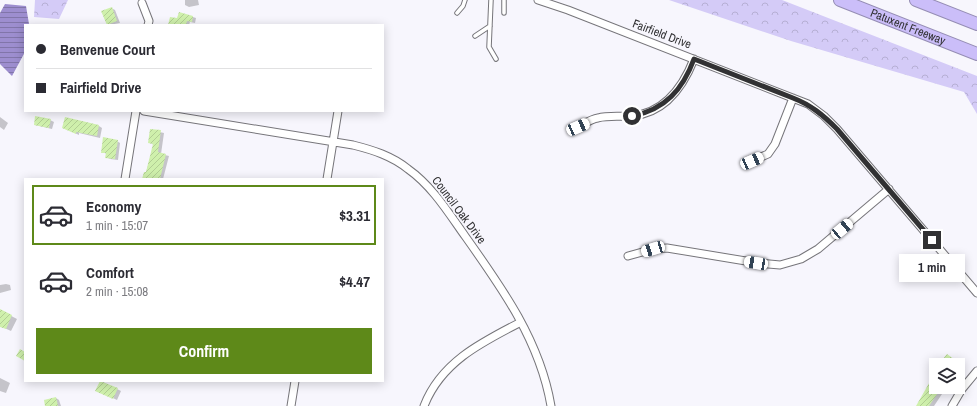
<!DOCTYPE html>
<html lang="en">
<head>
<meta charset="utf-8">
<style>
	body { margin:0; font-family:"Archivo Narrow",sans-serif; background:#f2f2f3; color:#2b2b33; height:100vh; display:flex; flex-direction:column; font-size:15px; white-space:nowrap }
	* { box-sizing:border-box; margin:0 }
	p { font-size:13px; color:#7c7c81 }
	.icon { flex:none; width:22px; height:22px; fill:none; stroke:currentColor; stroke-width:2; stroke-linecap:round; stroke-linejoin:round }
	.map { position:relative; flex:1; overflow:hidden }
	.side { position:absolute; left:24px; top:178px; width:360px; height:204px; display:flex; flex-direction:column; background:#fff; border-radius:0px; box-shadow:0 2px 10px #0003 }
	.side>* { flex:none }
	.guide { position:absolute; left:24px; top:24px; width:360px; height:88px; border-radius:0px; box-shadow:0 2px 10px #0003; display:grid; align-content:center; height:88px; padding:0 12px; background:#fff }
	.fabs { position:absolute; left:929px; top:358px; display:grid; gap:8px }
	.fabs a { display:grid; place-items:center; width:36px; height:36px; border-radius:0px; background:#fff; box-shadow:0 2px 10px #0003; font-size:20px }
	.end { position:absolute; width:18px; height:18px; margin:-9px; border:5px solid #313133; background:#fff; box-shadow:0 0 0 2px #fff }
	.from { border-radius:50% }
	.bubble { position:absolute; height:28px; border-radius:0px; background:#fff; box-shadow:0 2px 10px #0003; font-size:13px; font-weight:700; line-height:28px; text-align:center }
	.car { position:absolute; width:12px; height:24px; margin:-12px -6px; border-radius:5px; box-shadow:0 0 3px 1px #0007; background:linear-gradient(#fff 24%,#345 0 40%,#fff 0 76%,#345 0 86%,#fff 0) }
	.guide b { display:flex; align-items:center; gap:14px; height:38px; font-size:15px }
	.guide b+b { border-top:1px solid #e1e1e2 }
	.guide i { width:10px; height:10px; background:#2b2b33 }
	ul { padding:7px 0 0; list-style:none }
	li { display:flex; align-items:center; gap:12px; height:60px; margin:0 8px 6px; padding:0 4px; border:2px solid transparent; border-radius:0px }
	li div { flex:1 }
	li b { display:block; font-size:15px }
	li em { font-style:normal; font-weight:700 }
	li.active { border-color:#5e8919 }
	li>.icon { width:36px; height:36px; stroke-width:1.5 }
	.primary-button { display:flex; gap:8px; margin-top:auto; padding:8px 12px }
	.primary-button a { flex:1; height:46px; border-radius:0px; background:#5e8919; color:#fff; font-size:16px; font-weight:700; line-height:46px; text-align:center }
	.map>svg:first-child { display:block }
	.forest { fill:url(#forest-crowns) }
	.water { fill:url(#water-rules) }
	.shadow { fill:#0003 }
	.building { fill:url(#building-hatch) }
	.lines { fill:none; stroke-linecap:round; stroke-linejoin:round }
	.lane-casing { stroke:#76757a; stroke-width:5.5 }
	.street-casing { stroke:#76757a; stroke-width:9 }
	.highway-casing { stroke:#958db4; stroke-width:14 }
	.lane { stroke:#fff; stroke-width:3.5 }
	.street { stroke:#fff; stroke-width:7 }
	.highway { stroke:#cbbef9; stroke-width:12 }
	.route { stroke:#313133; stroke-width:5 }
	.labels { text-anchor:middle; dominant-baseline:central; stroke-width:3.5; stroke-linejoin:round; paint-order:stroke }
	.street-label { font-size:12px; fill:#313133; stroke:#f7f6fd }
</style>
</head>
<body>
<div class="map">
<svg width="977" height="406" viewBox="0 0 977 406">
	<defs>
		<pattern id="forest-crowns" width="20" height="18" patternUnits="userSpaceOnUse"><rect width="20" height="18" fill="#d4cbf7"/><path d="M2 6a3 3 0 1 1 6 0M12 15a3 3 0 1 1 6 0" fill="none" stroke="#b6afd4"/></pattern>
		<pattern id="water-rules" width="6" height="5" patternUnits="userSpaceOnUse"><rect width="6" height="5" fill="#9d8ecf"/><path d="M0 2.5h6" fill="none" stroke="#8175a9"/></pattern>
		<pattern id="building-hatch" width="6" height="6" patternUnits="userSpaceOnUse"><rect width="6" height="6" fill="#cff0ac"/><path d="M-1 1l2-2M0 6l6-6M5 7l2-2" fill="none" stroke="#b2ce94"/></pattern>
	</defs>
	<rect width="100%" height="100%" fill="#f7f6fd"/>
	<path class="forest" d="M 35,0 L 68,0 L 59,19 L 34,17 Z
		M 669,0 L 782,0 L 977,76 L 977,114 L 964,92 L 791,41 Z"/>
	<path class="water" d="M 5,4 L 26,6 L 29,24 L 25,25 L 25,52 L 12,76 L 0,64 L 0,13 Z"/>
	<path class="shadow" d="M 185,0 L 198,0 L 199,5 L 189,7 L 185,5 Z
		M 111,8 L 115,10 L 120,23 L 109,25 L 108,24 Z
		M 180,13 L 196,18 L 195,23 L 190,22 L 189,25 L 170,25 L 178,20 Z
		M 0,117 L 8,123 L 4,130 L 0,127 Z
		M 50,120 L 54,122 L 52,129 L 35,125 Z
		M 99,126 L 102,128 L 100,138 L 79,133 L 79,135 L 66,129 Z
		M 151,130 L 164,133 L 161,154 L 169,156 L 163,179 L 144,179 L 154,145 L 150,143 Z
		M 117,141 L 120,143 L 118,160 L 110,159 L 106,157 L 107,154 L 102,152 Z
		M 6,284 L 10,285 L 11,290 L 0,293 L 0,285 Z
		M 0,310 L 17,319 L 11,331 L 0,326 Z
		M 0,378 L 10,383 L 6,393 L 0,391 Z
		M 932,379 L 936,382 L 936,387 L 946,388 L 934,406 L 917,406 Z
		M 101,381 L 121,391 L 117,400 L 96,390 Z
		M 56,398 L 59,400 L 61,406 L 46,406 Z"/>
	<path class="building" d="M 112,7 L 117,21 L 107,25 L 101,11 Z
		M 179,12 L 193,16 L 192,22 L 187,21 L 186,25 L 168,25 L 170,17 L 177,18 Z
		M 35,116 L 51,119 L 49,128 L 34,125 Z
		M 65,117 L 99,125 L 97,136 L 76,132 L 76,134 L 62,128 Z
		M 150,129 L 161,130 L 158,152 L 166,154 L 160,179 L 142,179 L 144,172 L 146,172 L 153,144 L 148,143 Z
		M 103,137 L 118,140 L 115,159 L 105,158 L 106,153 L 101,153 Z
		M 0,309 L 12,315 L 6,329 L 0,327 Z
		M 20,349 L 25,352 L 25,361 L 16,356 Z
		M 947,354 L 962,365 L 938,365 Z
		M 932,378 L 936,381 L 936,387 L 942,387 L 929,406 L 916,406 Z
		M 100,381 L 118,388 L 113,399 L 95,391 Z
		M 56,397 L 58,406 L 45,406 L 44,400 Z"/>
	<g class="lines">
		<g class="lane-casing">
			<path id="lane" d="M 491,0 L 489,47 L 496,59
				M 457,13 L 463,6 L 465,0
				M 504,13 L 504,0
				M 475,36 L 490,26"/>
		</g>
		<g class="street-casing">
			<path id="street" d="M 538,0 L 568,10 L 808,104 L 824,116 L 837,129 L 977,293
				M 142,3 L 149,21 L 148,25
				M 144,111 L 353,145 C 373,150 392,156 408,169 C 432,186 448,212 465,236 C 502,288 540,341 551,406
				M 578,127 C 584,124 591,119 598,118 C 608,115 621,117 632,116 C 664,113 683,87 694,59
				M 752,161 L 768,154 L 775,144 L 793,98
				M 125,179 L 136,111
				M 327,179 L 338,111
				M 628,256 L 653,249 L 667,248 L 758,263 L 780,265 L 801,259 L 818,249 L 889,189
				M 291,406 L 295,381
				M 424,406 C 441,362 482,342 521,322
				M 952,406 L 962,389 L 977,371"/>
		</g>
		<g class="highway-casing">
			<g id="highway">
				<path id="s1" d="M 840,0 L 977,54"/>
				<path d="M 916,0 L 977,24"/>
			</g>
		</g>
		<use href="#lane" class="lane"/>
		<use href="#street" class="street"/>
		<use href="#highway" class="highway"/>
	</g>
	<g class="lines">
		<path class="route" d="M 632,116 C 665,110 683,89 694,59 L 793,98 C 811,105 823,115 837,129 L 932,240"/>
	</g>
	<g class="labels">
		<g class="street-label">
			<text stroke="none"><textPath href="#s1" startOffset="73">Patuxent Freeway</textPath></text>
			<text transform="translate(662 34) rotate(21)">Fairfield Drive</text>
			<text transform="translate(459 210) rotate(53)">Council Oak Drive</text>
		</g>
	</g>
</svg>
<div class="fabs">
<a><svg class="icon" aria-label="layers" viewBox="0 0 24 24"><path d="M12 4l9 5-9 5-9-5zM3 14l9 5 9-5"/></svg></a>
</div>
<i class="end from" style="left:632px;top:116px"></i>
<i class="end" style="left:932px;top:240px"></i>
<div class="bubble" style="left:899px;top:254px;width:66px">1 min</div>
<i class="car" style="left:578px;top:127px;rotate:66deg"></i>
<i class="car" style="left:752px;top:161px;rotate:66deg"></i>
<i class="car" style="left:842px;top:229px;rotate:50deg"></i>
<i class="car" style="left:653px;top:249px;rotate:253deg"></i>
<i class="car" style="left:756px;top:263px;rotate:279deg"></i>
<div class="guide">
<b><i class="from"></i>Benvenue Court</b>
<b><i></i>Fairfield Drive</b>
</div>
<section class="side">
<ul>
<li class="active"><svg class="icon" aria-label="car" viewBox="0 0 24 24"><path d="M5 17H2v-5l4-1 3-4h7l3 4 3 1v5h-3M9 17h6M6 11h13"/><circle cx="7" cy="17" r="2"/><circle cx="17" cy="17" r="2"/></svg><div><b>Economy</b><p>1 min · 15:07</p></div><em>$3.31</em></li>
<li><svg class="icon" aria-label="car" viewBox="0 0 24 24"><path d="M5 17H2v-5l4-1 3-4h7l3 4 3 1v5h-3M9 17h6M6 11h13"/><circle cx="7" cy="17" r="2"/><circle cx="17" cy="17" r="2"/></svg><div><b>Comfort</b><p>2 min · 15:08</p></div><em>$4.47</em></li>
</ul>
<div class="primary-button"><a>Confirm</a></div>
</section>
</div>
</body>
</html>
